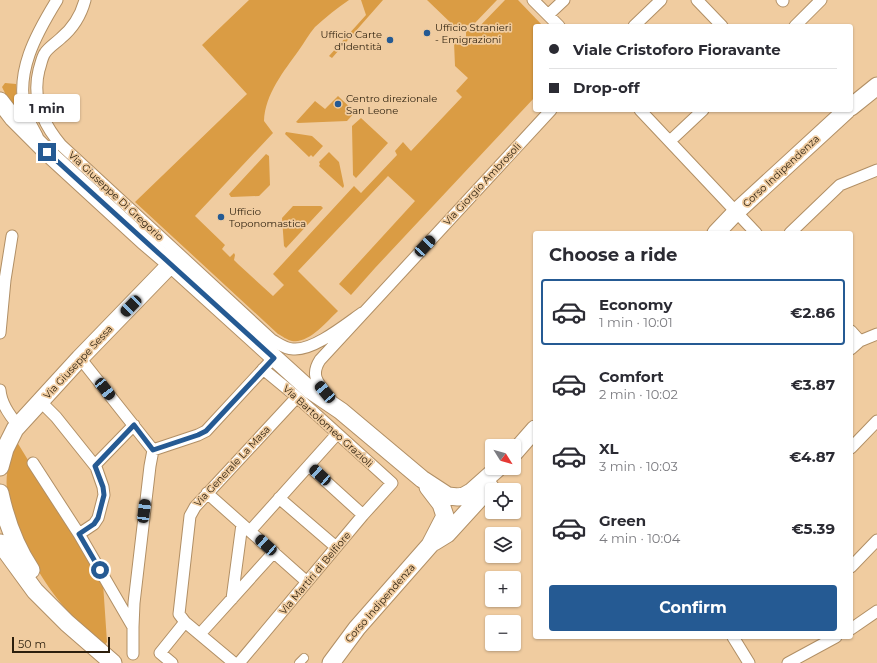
<!DOCTYPE html>
<html lang="en">
<head>
<meta charset="utf-8">
<style>
	body { margin:0; font-family:Montserrat,sans-serif; background:#f2f2f3; color:#2b2b33; height:100vh; display:flex; flex-direction:column; font-size:15px; white-space:nowrap }
	* { box-sizing:border-box; margin:0 }
	p { font-size:13px; color:#7c7c81 }
	.icon { flex:none; width:22px; height:22px; fill:none; stroke:currentColor; stroke-width:2; stroke-linecap:round; stroke-linejoin:round }
	.map { position:relative; flex:1; overflow:hidden }
	.sheet { position:absolute; left:533px; top:231px; width:320px; height:408px; display:flex; flex-direction:column; background:#fff; border-radius:4px; box-shadow:0 1px 3px #0004 }
	.sheet>* { flex:none }
	.hud { position:absolute; left:533px; top:24px; width:320px; height:88px; border-radius:4px; box-shadow:0 1px 3px #0004; display:grid; align-content:center; height:88px; padding:0 16px; background:#fff }
	.needle { width:26px; rotate:127deg }
	.buttons { position:absolute; left:485px; top:439px; display:grid; gap:8px }
	.buttons a { display:grid; place-items:center; width:36px; height:36px; border-radius:4px; background:#fff; box-shadow:0 1px 3px #0004; font-size:20px }
	.scale { position:absolute; left:12px; bottom:10px; width:98px; box-sizing:border-box; padding-left:4px; border:2px solid #2c1f0d; border-top:0; font-size:11px; line-height:14px; white-space:nowrap; color:#2c1f0d; -webkit-text-stroke:3px #f0cca0; paint-order:stroke }
	.end { position:absolute; width:18px; height:18px; margin:-9px; border:5px solid #255a93; background:#fff; box-shadow:0 0 0 2px #fff }
	.from { border-radius:50% }
	.bubble { position:absolute; height:28px; border-radius:4px; background:#fff; box-shadow:0 1px 3px #0004; font-size:13px; font-weight:700; line-height:28px; text-align:center }
	.car { position:absolute; width:12px; height:24px; margin:-12px -6px; border-radius:5px; box-shadow:0 0 3px 1px #0007; background:linear-gradient(#222 24%,#8ab4d8 0 40%,#222 0 76%,#8ab4d8 0 86%,#222 0) }
	.hud b { display:flex; align-items:center; gap:14px; height:38px; font-size:15px }
	.hud b+b { border-top:1px solid #e1e1e2 }
	.hud i { width:10px; height:10px; background:#2b2b33 }
	ul { padding:0; list-style:none }
	li { display:flex; align-items:center; gap:12px; height:66px; margin:0 8px 6px; padding:0 8px; border:2px solid transparent; border-radius:4px }
	li div { flex:1 }
	li b { display:block; font-size:15px }
	li em { font-style:normal; font-weight:700 }
	li.on { border-color:#255a93 }
	li>.icon { width:36px; height:36px; stroke-width:1.5 }
	h2 { padding:0 16px; font-size:18px; line-height:48px }
	.cta { display:flex; gap:8px; margin-top:auto; padding:8px 16px }
	.cta a { flex:1; height:46px; border-radius:4px; background:#255a93; color:#fff; font-size:16px; font-weight:700; line-height:46px; text-align:center }
	.map>svg:first-child { display:block }
	.green { fill:#da9c44 }
	.lines { fill:none; stroke-linecap:round; stroke-linejoin:round }
	.pedestrian-casing { stroke:#b18f65; stroke-width:10 }
	.minor-casing { stroke:#b18f65; stroke-width:13 }
	.primary-casing { stroke:#b18f65; stroke-width:19 }
	.pedestrian { stroke:#fff; stroke-width:8 }
	.minor { stroke:#fff; stroke-width:11 }
	.primary { stroke:#fff; stroke-width:17 }
	.route { stroke:#255a93; stroke-width:5 }
	.poi-dot { fill:#255a93; stroke:#f0cca0; stroke-width:1.5 }
	.labels { text-anchor:middle; dominant-baseline:central; stroke-width:3.5; stroke-linejoin:round; paint-order:stroke }
	.poi-label { font-size:10px; fill:#2c1f0d; stroke:#f0cca0; text-anchor:start }
	.street-label { font-size:10px; fill:#2c1f0d; stroke:#f0cca0 }
</style>
</head>
<body>
<div class="map">
<svg width="877" height="663" viewBox="0 0 877 663">
	<rect width="100%" height="100%" fill="#f0cca0"/>
	<path class="green" d="M 249,0 L 349,0 C 337,8 326,17 315,27 C 309,34 304,43 299,50 C 284,71 265,94 264,121 L 273,133 L 195,216 L 225,245 L 222,249 L 230,257 L 234,253 L 235,255 L 234,260 L 238,264 L 273,296 L 284,285 L 273,274 L 354,186 L 361,193 L 397,155 L 395,151 L 403,142 L 411,151 L 462,97 L 456,91 L 468,78 L 455,66 L 454,42 L 466,42 L 466,31 L 476,30 L 505,0 L 518,0 L 543,26 L 535,26 L 535,97 L 375,268 L 351,295 L 339,284 L 415,201 L 388,176 L 298,271 L 338,311 C 327,321 309,344 292,341 C 287,340 282,336 278,334 L 135,202 L 247,94 L 202,45 Z
		M 361,0 L 383,0 L 332,58 L 329,56 L 366,15 Z
		M 427,0 L 497,0 L 473,25 L 454,26 Z
		M 5,83 L 16,84 L 16,97 L 20,110 L 18,113 L 3,96 L 5,93 L 2,87 Z
		M 338,96 L 355,112 L 347,121 L 298,123 L 296,122 L 315,101 L 325,109 Z
		M 361,118 L 388,143 L 356,178 L 353,175 L 352,126 Z
		M 286,132 L 312,136 L 323,146 L 313,157 L 311,155 L 309,157 L 285,134 Z
		M 329,152 L 339,162 L 344,186 L 343,188 L 319,166 L 320,164 L 319,162 Z
		M 266,154 L 269,156 L 270,185 L 259,196 L 231,197 L 229,194 Z
		M 293,206 L 321,206 L 323,208 L 286,248 L 284,246 L 282,218 Z
		M 17,442 L 103,583 L 107,642 L 104,646 C 95,637 85,629 77,621 C 46,590 24,551 13,510 C 11,504 8,497 7,490 C 5,473 10,457 17,442 Z"/>
	<g class="lines">
		<g class="pedestrian-casing">
			<path id="pedestrian" d="M 299,663 L 304,658"/>
		</g>
		<g class="minor-casing">
			<path id="minor" d="M 85,0 C 81,15 73,28 61,38 C 56,43 49,47 45,53 C 42,57 41,64 39,70 C 32,98 43,124 61,145 L 272,340 C 279,344 285,349 293,349 C 313,351 345,325 362,313
				M 533,0 L 559,26
				M 697,0 L 722,26
				M 782,0 L 783,1
				M 548,15 L 564,0
				M 634,26 L 661,0
				M 795,26 L 821,0
				M 640,110 L 756,233
				M 37,136 C 33,129 29,121 26,114 C 14,73 36,34 57,0
				M 670,141 L 703,110
				M 790,233 L 840,185 L 877,170
				M 851,331 L 860,341
				M 0,333 L 5,280 L 12,236
				M 851,349 L 860,341 L 877,334
				M 80,358 L 153,450 L 150,466 L 134,603 L 133,627
				M 0,390 C 1,403 10,416 18,425
				M 330,398 C 320,385 309,377 320,360 L 551,110
				M 40,401 L 56,417 L 96,467 L 103,487 L 104,495 L 98,518 L 94,524 L 79,534
				M 851,448 L 877,421
				M 153,450 L 198,435 L 206,431 L 268,364
				M 33,463 L 79,534 L 133,627 L 133,654
				M 95,465 L 134,425
				M 309,466 L 363,515
				M 207,493 L 307,582
				M 279,498 L 336,547
				M 250,531 L 337,434
				M 851,567 L 877,540
				M 232,599 L 242,524
				M 851,629 L 877,611
				M 200,634 L 274,552
				M 733,637 L 749,663
				M 172,663 L 160,653 L 185,622
				M 234,663 L 185,622 L 179,614 L 190,516 L 195,507 L 297,397
				M 239,663 L 363,515 L 392,483 L 297,397 L 263,369
				M 788,663 L 836,637"/>
		</g>
		<g class="primary-casing">
			<path id="primary" d="M 0,101 L 13,118 L 47,152 L 144,241 L 171,264 L 310,390 L 341,411 L 422,479 L 448,496 L 458,497 L 464,496 L 471,492 L 498,468
				M 851,107 L 877,86
				M 716,233 L 736,212 L 847,110
				M 514,453 L 535,429
				M 0,467 L 5,449 L 15,429 L 80,358 L 171,264
				M 0,493 C 6,521 15,546 31,570
				M 434,542 L 447,534 L 490,487
				M 0,543 L 35,591 L 67,623 L 113,663
				M 331,663 L 357,628 L 430,545 L 445,516 L 441,504 L 428,487"/>
		</g>
		<use href="#pedestrian" class="pedestrian"/>
		<use href="#minor" class="minor"/>
		<use href="#primary" class="primary"/>
	</g>
	<g class="lines">
		<path class="route" d="M 47,152 C 122,221 199,289 274,358 L 206,431 L 198,435 L 153,450 L 134,425 L 95,466 L 103,487 L 104,495 L 98,518 L 94,524 L 79,534 L 100,570"/>
	</g>
	<g class="poi-dot">
		<circle cx="427" cy="33" r="4"/>
		<circle cx="390" cy="40" r="4"/>
		<circle cx="338" cy="104" r="4"/>
		<circle cx="221" cy="217" r="4"/>
	</g>
	<g class="labels">
		<g class="poi-label">
			<text x="435" y="27">Ufficio Stranieri<tspan x="435" dy="12">- Emigrazioni</tspan></text>
			<text x="382" y="34" text-anchor="end">Ufficio Carte<tspan x="382" dy="12">d'Identità</tspan></text>
			<text x="346" y="98">Centro direzionale<tspan x="346" dy="12">San Leone</tspan></text>
			<text x="229" y="211">Ufficio<tspan x="229" dy="12">Toponomastica</tspan></text>
		</g>
		<g class="street-label">
			<text transform="translate(781 171) rotate(-43)">Corso Indipendenza</text>
			<text transform="translate(482 184) rotate(-47)">Via Giorgio Ambrosoli</text>
			<text transform="translate(116 196) rotate(43)">Via Giuseppe Di Gregorio</text>
			<text transform="translate(78 362) rotate(-47)">Via Giuseppe Sessa</text>
			<text transform="translate(328 426) rotate(42)">Via Bartolomeo Grazioli</text>
			<text transform="translate(232 466) rotate(-47)">Via Generale La Masa</text>
			<text transform="translate(315 573) rotate(-50)">Via Martiri di Belfiore</text>
			<text transform="translate(380 603) rotate(-49)">Corso Indipendenza</text>
		</g>
	</g>
</svg>
<div class="buttons">
<a><svg class="needle" viewBox="-14 -14 28 28"><path d="M0-13l5 13h-10z" fill="#e53935"/><path d="M0 13l5-13h-10z" fill="#7c7c81"/></svg></a>
<a><svg class="icon" aria-label="locate" viewBox="0 0 24 24"><circle cx="12" cy="12" r="6"/><path d="M12 2v4M12 18v4M2 12h4M18 12h4"/></svg></a>
<a><svg class="icon" aria-label="layers" viewBox="0 0 24 24"><path d="M12 4l9 5-9 5-9-5zM3 14l9 5 9-5"/></svg></a>
<a>+</a>
<a>−</a>
</div>
<div class="scale">50 m</div>
<i class="end from" style="left:100px;top:570px"></i>
<i class="end" style="left:47px;top:152px"></i>
<div class="bubble" style="left:14px;top:94px;width:66px">1 min</div>
<i class="car" style="left:425px;top:246px;rotate:43deg"></i>
<i class="car" style="left:131px;top:306px;rotate:224deg"></i>
<i class="car" style="left:105px;top:389px;rotate:142deg"></i>
<i class="car" style="left:325px;top:392px;rotate:320deg"></i>
<i class="car" style="left:320px;top:475px;rotate:312deg"></i>
<i class="car" style="left:144px;top:511px;rotate:7deg"></i>
<i class="car" style="left:266px;top:545px;rotate:312deg"></i>
<div class="hud">
<b><i class="from"></i>Viale Cristoforo Fioravante</b>
<b><i></i>Drop-off</b>
</div>
<section class="sheet">
<h2>Choose a ride</h2>
<ul>
<li class="on"><svg class="icon" aria-label="car" viewBox="0 0 24 24"><path d="M5 17H2v-5l4-1 3-4h7l3 4 3 1v5h-3M9 17h6M6 11h13"/><circle cx="7" cy="17" r="2"/><circle cx="17" cy="17" r="2"/></svg><div><b>Economy</b><p>1 min · 10:01</p></div><em>€2.86</em></li>
<li><svg class="icon" aria-label="car" viewBox="0 0 24 24"><path d="M5 17H2v-5l4-1 3-4h7l3 4 3 1v5h-3M9 17h6M6 11h13"/><circle cx="7" cy="17" r="2"/><circle cx="17" cy="17" r="2"/></svg><div><b>Comfort</b><p>2 min · 10:02</p></div><em>€3.87</em></li>
<li><svg class="icon" aria-label="car" viewBox="0 0 24 24"><path d="M5 17H2v-5l4-1 3-4h7l3 4 3 1v5h-3M9 17h6M6 11h13"/><circle cx="7" cy="17" r="2"/><circle cx="17" cy="17" r="2"/></svg><div><b>XL</b><p>3 min · 10:03</p></div><em>€4.87</em></li>
<li><svg class="icon" aria-label="car" viewBox="0 0 24 24"><path d="M5 17H2v-5l4-1 3-4h7l3 4 3 1v5h-3M9 17h6M6 11h13"/><circle cx="7" cy="17" r="2"/><circle cx="17" cy="17" r="2"/></svg><div><b>Green</b><p>4 min · 10:04</p></div><em>€5.39</em></li>
</ul>
<div class="cta"><a>Confirm</a></div>
</section>
</div>
</body>
</html>
